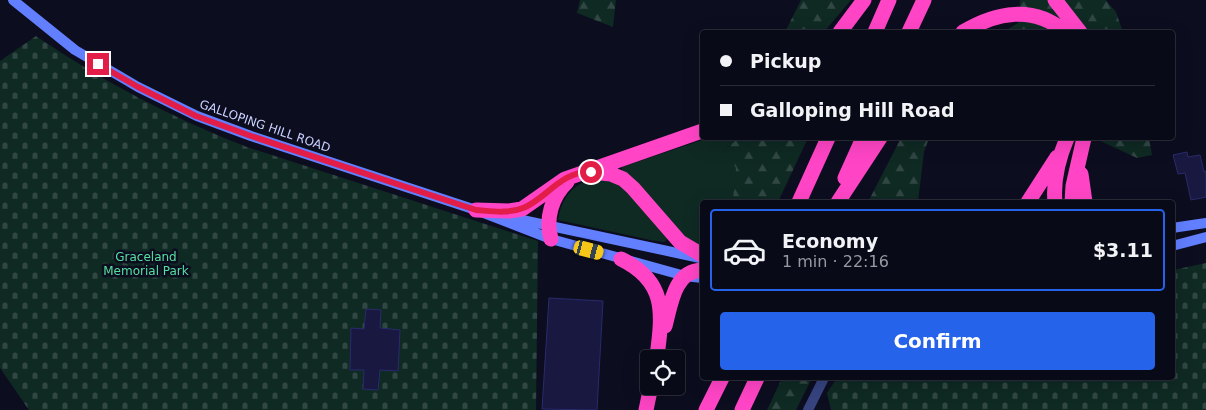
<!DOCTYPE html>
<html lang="en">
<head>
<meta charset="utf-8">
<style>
	body { margin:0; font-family:"DejaVu Sans",sans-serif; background:#171824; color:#f1f3f6; height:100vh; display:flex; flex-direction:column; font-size:19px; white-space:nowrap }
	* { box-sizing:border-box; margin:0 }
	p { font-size:16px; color:#999aa1 }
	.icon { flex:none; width:28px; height:28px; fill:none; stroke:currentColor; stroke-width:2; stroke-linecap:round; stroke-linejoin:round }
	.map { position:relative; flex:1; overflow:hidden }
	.details { position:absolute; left:700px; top:200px; width:475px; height:180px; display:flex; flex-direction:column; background:#090a17; border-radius:5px; box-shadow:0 5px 20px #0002,0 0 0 1px #292b36 }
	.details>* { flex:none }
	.banner { position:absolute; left:700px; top:30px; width:475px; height:110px; border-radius:5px; box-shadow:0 5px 20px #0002,0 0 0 1px #292b36; display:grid; align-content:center; height:110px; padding:0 20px; background:#090a17 }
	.buttons { position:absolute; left:640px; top:350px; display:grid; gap:10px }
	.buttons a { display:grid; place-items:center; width:45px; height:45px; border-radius:5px; background:#090a17; box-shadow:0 5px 20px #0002,0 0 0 1px #292b36; font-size:25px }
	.end { position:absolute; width:22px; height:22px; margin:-11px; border:6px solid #e11d48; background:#fff; box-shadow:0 0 0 2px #fff }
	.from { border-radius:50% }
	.car { position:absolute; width:15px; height:30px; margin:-15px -8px; border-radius:6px; box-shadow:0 0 4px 1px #0007; background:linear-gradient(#f5c518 24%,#345 0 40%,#f5c518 0 76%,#345 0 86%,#f5c518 0) }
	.banner b { display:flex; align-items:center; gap:18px; height:48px; font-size:19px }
	.banner b+b { border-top:1px solid #292b36 }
	.banner i { width:12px; height:12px; background:#f1f3f6 }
	ul { padding:9px 0 0; list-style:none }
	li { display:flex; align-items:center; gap:15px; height:82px; margin:0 10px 8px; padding:0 10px; border:2px solid transparent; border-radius:5px }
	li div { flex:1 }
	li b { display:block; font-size:19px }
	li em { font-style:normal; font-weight:700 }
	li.active { border-color:#2563eb }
	li>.icon { width:45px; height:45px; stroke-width:1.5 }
	.action { display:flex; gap:10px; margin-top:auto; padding:10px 20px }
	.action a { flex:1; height:58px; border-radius:5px; background:#2563eb; color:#fff; font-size:20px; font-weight:700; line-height:58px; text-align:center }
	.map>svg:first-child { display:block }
	.green { fill:#0f2923 }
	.forest { fill:url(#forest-firs) }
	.cemetery { fill:url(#cemetery-stones) }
	.building { fill:#181841; stroke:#292b6d }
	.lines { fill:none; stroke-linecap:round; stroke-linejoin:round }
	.minor { stroke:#36437f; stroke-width:10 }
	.secondary { stroke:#617fff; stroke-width:10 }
	.motorway { stroke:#ff45c6; stroke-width:15 }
	.route { stroke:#e11d48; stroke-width:6 }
	.labels { text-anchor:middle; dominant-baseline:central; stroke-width:5; stroke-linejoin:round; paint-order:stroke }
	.street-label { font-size:12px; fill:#cad0ff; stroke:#0c0d1f }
	.park-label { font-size:12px; fill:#55e0a0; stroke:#0c0d1f }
</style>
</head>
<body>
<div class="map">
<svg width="1206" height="410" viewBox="0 0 1206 410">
	<defs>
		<pattern id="forest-firs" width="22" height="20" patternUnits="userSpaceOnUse" patternTransform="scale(1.25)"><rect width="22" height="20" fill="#0f2923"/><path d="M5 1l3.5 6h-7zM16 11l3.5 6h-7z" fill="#314744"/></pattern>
		<pattern id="cemetery-stones" width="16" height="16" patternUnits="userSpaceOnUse" patternTransform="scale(1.25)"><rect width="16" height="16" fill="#0f2923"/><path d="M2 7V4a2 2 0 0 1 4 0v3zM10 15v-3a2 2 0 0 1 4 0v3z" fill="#314744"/></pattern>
	</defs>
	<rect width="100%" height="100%" fill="#0c0d1f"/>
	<path class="green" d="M 708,138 L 739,138 L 724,150 L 737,165 L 733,198 L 734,202 L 702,202 L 702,250 L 688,242 L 621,172 L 622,167 Z
		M 600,176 L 620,182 L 668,239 L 664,242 L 650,240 L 558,220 C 562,194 576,182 600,176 Z"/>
	<path class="forest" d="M 580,0 L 616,0 L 613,27 L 577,13 Z
		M 801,0 L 851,0 L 824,32 L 785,32 Z
		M 1020,0 L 1106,0 L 1116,12 L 1123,32 L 1003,32 L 1018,23 Z
		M 739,138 L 808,138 L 778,202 L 734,202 L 733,198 L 736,168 L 724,150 Z
		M 901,138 L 929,138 L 924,152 L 918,202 L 868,202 Z
		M 1094,138 L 1149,138 L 1152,155 L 1137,158 Z
		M 782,378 L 812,378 L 796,410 L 767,410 Z"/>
	<path class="cemetery" d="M 36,36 C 102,81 172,118 247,147 L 538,241 L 536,410 L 29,410 L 0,368 L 0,61 Z
		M 1206,263 L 1206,410 L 831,410 L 827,393 L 837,378 L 1172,378 L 1173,270 Z"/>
	<path class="building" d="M 1187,152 L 1188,157 L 1200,155 L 1204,172 L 1206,171 L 1206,197 L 1191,200 L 1185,173 L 1178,174 L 1173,155 Z
		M 549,298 L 603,301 L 597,410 L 542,409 Z
		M 366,309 L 381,310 L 380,328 L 400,330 L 398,371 L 380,370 L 378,390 L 363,389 L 364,370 L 350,370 L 351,328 L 364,329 Z"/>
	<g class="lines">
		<path class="minor" d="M 808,410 L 824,378"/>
		<path class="secondary" d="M 13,0 L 75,50 L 138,87 L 197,116 L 251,136 L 476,210 L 551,239 L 685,276 L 702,278
			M 504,216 L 700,258
			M 1172,228 L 1206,223
			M 1172,246 L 1206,237"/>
		<path class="motorway" d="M 1055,0 L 1080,32
			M 840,32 L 864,0
			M 875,32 L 889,0
			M 909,32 L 924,0
			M 963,32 C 996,12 1034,5 1065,32
			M 591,172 L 611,174 L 623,179 L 633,188 L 680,242 L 702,255
			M 1081,174 L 1085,202
			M 845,178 L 863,138
			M 799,202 L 828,138
			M 838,202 L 880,138
			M 1028,202 L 1057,157
			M 1055,202 C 1053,181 1059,157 1067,138
			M 1072,202 L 1073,186 L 1084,138
			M 476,210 L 509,211 L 522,209 L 565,179 L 702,131
			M 551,239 C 545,219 552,196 567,182
			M 621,259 C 666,281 663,312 657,356
			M 665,326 C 671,304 674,271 702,270
			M 646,410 L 651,386
			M 706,410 L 722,378
			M 742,410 L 757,378"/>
	</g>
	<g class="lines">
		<path class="route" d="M 98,64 L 138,87 L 196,116 L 251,136 L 476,210 C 491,211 508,214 523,208 C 545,200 562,170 591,172"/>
	</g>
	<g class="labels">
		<g class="street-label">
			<text transform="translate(265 126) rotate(19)">GALLOPING HILL ROAD</text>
		</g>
		<g class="park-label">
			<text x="146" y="257">Graceland<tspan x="146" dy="14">Memorial Park</tspan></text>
		</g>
	</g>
</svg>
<div class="buttons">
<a><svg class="icon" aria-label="locate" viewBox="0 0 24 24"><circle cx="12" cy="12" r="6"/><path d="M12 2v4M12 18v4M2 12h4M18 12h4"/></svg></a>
</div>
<i class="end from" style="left:591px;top:172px"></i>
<i class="end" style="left:98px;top:64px"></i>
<i class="car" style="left:589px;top:250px;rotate:105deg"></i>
<div class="banner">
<b><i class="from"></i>Pickup</b>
<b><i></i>Galloping Hill Road</b>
</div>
<section class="details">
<ul>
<li class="active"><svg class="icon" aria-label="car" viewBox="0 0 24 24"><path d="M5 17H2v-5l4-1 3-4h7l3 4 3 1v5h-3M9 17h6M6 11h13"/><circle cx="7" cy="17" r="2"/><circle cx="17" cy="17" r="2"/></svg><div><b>Economy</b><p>1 min · 22:16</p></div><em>$3.11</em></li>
</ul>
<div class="action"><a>Confirm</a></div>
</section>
</div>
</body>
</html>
